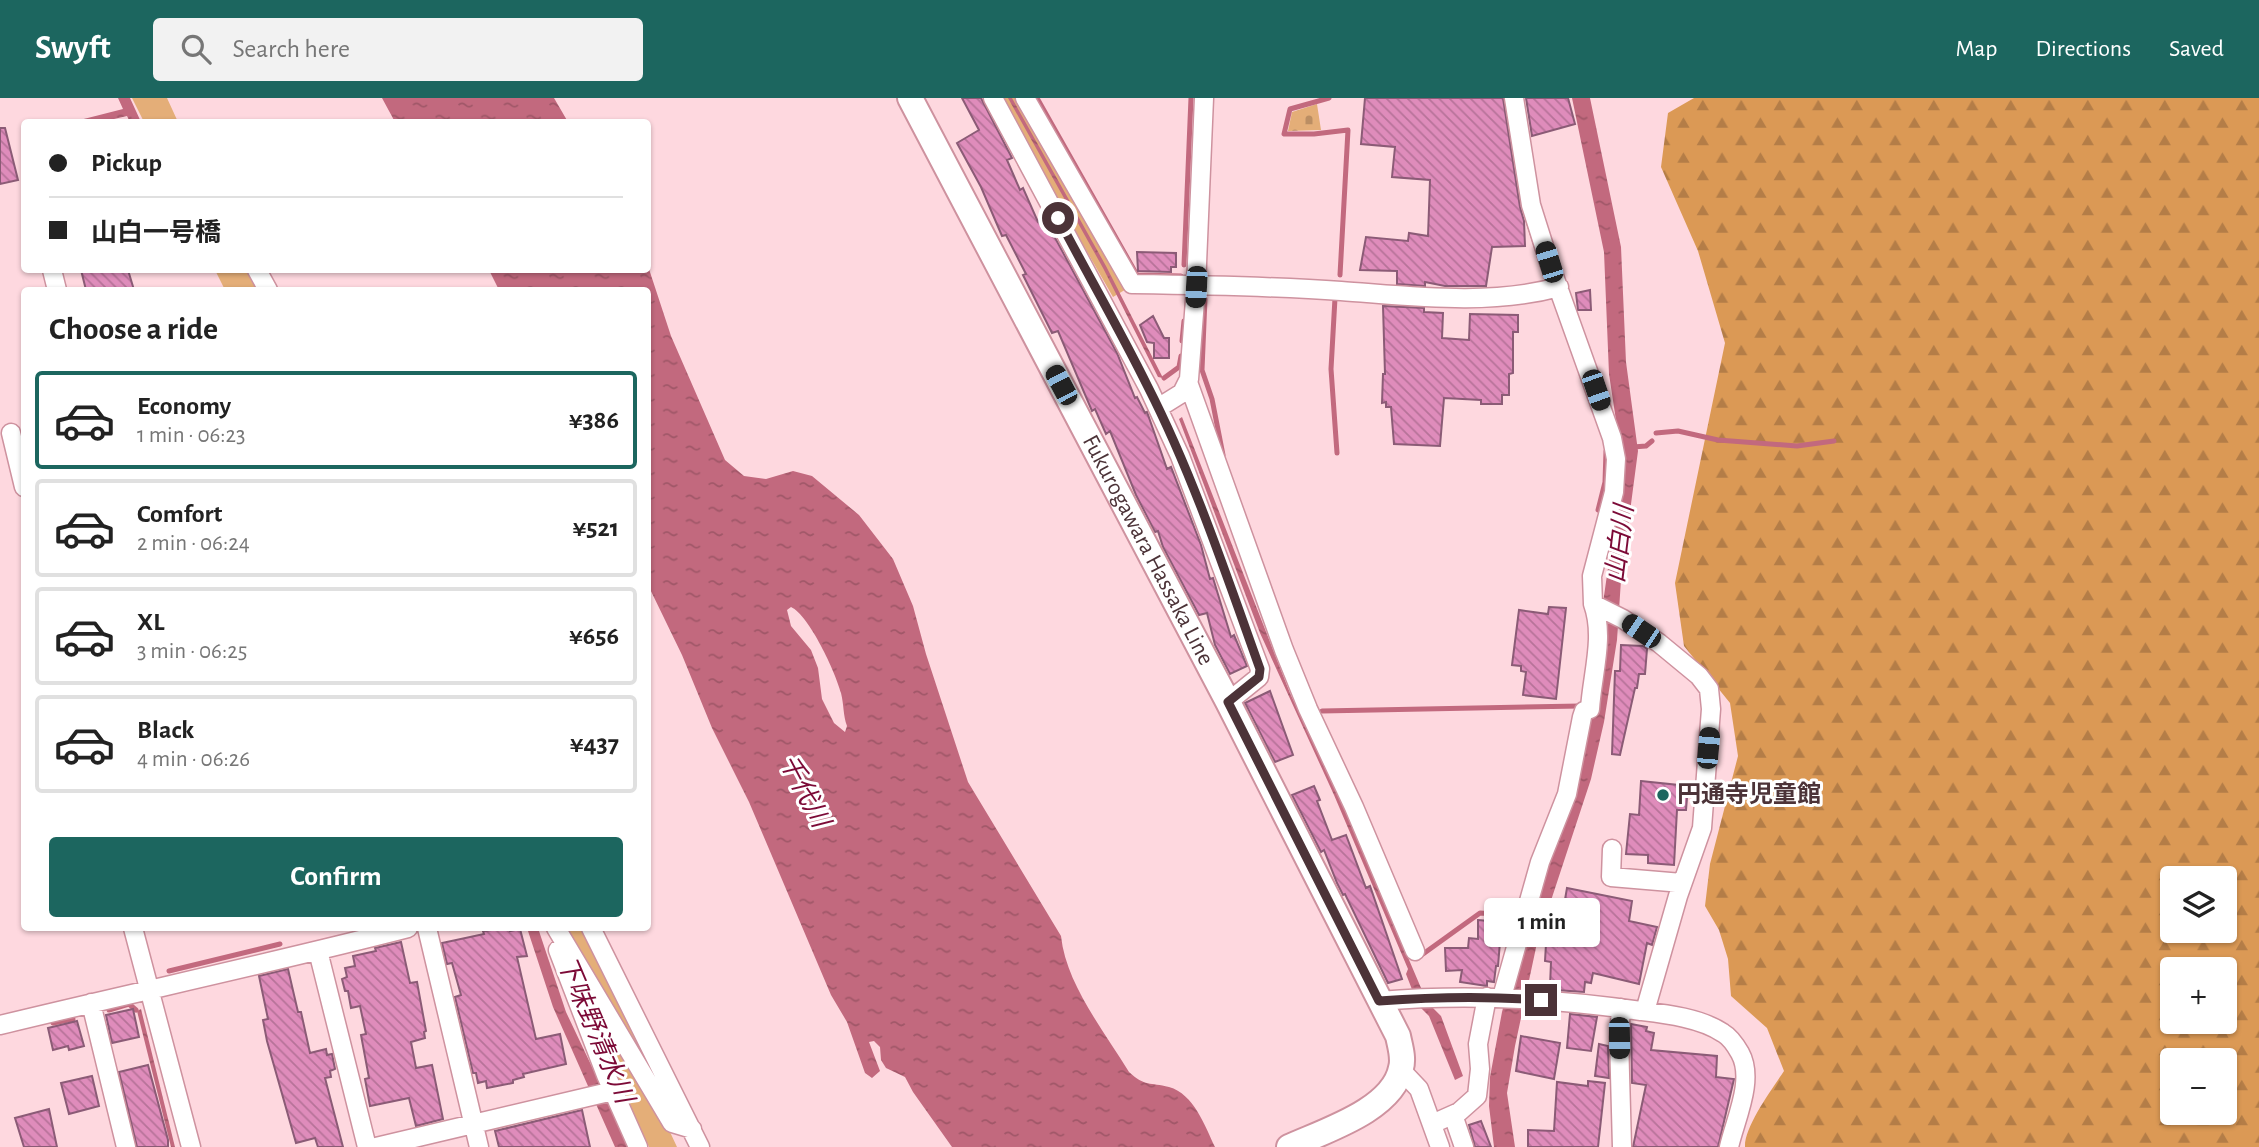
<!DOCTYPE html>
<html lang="en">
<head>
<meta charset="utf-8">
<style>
	body { margin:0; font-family:"Alegreya Sans","Noto Sans JP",sans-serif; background:#f2f2f2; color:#222; height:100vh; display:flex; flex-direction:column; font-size:26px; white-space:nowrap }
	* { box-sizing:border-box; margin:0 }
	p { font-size:23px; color:#767676 }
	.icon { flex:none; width:38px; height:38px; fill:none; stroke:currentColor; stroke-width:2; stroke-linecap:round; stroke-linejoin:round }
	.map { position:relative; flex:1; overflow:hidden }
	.panel { position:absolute; left:21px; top:189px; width:630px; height:644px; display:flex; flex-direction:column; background:#fff; border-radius:7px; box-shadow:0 2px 5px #0004 }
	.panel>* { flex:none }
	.guide { position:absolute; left:21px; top:21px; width:630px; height:154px; border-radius:7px; box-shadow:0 2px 5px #0004; display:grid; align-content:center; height:154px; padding:0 28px; background:#fff }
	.tools { position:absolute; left:2160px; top:768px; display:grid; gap:14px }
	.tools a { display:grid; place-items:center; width:77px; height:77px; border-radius:7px; background:#fff; box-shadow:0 2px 5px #0004; font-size:35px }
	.end { position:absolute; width:32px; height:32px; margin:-16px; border:9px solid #4c3338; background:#fff; box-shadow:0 0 0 4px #fff }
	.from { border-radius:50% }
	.bubble { position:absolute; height:49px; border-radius:7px; background:#fff; box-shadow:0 2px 5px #0004; font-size:23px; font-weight:700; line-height:49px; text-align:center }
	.car { position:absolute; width:21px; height:42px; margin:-21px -10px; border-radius:9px; box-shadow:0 0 5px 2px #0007; background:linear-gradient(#222 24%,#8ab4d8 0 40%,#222 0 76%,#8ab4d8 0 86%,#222 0) }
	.guide b { display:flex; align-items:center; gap:24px; height:66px; font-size:26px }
	.guide b+b { border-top:2px solid #e0e0e0 }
	.guide i { width:18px; height:18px; background:#222 }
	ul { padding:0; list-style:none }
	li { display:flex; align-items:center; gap:21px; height:98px; margin:0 14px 10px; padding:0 14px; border:4px solid #e0e0e0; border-radius:7px }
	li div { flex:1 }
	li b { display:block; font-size:26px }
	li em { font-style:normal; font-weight:700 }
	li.active { border-color:#1c665f }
	li>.icon { width:63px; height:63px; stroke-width:1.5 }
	h2 { padding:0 28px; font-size:32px; line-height:84px }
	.button { display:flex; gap:14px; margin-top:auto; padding:14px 28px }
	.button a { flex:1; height:80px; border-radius:7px; background:#1c665f; color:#fff; font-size:28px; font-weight:700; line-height:80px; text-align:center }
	header { display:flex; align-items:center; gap:42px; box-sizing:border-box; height:98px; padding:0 35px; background:#1c665f; color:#fff }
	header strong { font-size:33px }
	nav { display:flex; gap:38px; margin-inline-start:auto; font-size:24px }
	.search { width:490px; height:63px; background:#f2f2f2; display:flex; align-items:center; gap:18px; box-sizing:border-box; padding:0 24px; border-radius:7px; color:#767676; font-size:26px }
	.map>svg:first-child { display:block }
	.green { fill:#e4ae78 }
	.forest { fill:url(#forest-firs); fill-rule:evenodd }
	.cemetery { fill:url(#cemetery-stones) }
	.water { fill:url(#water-ripples); fill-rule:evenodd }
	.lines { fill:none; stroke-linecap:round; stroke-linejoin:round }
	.stream { stroke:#c2697e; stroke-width:5 }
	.building { fill:url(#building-back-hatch); stroke:#8b5b76; stroke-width:2 }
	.street-casing { stroke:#ce929f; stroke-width:21 }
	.secondary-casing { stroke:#ce929f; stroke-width:28 }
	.street { stroke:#fff; stroke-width:18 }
	.secondary { stroke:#fff; stroke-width:24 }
	.route { stroke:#4c3338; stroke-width:9 }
	.poi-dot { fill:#1c665f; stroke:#fff; stroke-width:2.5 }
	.labels { text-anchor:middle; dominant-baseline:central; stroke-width:6; stroke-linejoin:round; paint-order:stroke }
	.street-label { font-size:24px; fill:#4c3338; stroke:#fff }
	.poi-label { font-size:24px; font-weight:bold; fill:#4c3338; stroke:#fff; text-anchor:start }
	.water-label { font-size:26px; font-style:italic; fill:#7c0a37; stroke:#fff }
</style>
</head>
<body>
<header>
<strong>Swyft</strong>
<div class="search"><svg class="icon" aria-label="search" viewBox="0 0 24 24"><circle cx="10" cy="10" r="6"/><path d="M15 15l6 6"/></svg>Search here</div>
<nav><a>Map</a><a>Directions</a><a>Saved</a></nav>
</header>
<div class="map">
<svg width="2259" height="1049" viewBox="0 0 2259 1049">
	<defs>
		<pattern id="forest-firs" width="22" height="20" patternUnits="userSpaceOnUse" patternTransform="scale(1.75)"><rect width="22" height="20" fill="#db9955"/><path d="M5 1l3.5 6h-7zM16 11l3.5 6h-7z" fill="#b47d47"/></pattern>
		<pattern id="cemetery-stones" width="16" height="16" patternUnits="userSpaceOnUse" patternTransform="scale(1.75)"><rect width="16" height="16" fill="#e4ae78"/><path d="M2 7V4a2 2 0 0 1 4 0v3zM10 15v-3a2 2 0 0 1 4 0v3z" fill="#bb8e63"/></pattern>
		<pattern id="water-ripples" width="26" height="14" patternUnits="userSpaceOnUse" patternTransform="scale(1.75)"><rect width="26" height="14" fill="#c2697e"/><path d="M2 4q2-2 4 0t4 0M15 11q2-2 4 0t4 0" fill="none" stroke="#a05768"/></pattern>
		<pattern id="building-back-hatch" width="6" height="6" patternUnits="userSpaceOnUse" patternTransform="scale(1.75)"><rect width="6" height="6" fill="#df8cbb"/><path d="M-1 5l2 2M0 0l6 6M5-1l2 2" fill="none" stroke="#b77399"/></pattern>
	</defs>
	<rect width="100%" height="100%" fill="#fed8df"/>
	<path class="green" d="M 132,0 L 167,0 L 178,24 L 144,24 Z
		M 999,0 L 1020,0 L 1128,190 L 1113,199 Z
		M 215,172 L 252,172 L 263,192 L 225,192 Z
		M 561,830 L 583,830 L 678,1018 Z
		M 571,870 L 670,1034 L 677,1049 L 649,1049 L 583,906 Z"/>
	<path class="forest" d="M 1694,0 L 2259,0 L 2259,1049 L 1745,1049 C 1744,1029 1772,991 1784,973 L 1767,930 L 1731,898 L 1728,861 L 1719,832 L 1705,808 L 1710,766 L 1738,658 L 1730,605 L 1684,548 L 1675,485 L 1725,245 L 1698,153 L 1661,69 L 1668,15 ZM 2172,780 L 2224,780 L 2224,833 L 2172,833 ZM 2172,872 L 2224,872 L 2224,924 L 2172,924 ZM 2172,962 L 2224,962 L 2224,1015 L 2172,1015 Z"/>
	<path class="cemetery" d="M 1317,6 L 1321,32 L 1288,33 L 1292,14 Z"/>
	<path class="water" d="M 118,0 L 130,0 L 141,24 L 130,24 L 127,18 L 101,24 L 72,24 L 123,11 Z
		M 382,0 L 554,0 L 568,24 L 395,24 Z
		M 1008,0 L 1012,0 L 1106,168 L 1163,280 L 1158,279 L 1103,170 Z
		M 1572,0 L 1590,0 L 1621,149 L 1626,264 L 1638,353 L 1621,482 L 1617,542 L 1604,624 L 1591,681 L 1537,845 L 1515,948 L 1507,995 L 1515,1049 L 1494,1049 L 1489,1008 L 1490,979 L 1502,914 L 1524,830 L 1555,737 L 1601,519 L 1619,393 L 1617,329 L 1609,276 L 1604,154 Z
		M 648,168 L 671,238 L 725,362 L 744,378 L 766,381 L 793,373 L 812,378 L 859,417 L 893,461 L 913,508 L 926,556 L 968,684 L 1061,838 C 1066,886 1104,933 1129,974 C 1145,989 1150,984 1169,989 C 1194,996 1205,1028 1215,1049 L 952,1049 L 913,994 L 905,979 L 886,970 L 881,962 L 880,949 L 874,943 L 869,944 L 880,973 L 872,980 L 865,975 L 847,924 L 831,897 L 749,704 L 712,630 L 682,557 L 648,487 L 648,192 L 499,192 L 489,172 L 648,172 ZM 791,509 C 809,517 836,575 841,595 C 844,607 843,617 847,628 L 845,634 L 834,625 L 822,601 L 818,570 L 811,552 L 791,528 L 787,512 Z
		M 1182,319 L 1290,595 L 1349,721 L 1427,904 L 1441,918 L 1463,978 L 1455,982 L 1429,918 L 1418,907 L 1406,876 L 1408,871 L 1334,697 L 1260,535 L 1179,321 Z
		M 527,830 L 538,830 L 566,914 L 630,1049 L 615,1049 L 553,909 Z
		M 141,911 L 175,1049 L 171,1049 L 137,913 Z"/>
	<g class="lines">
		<path class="stream" d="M 1037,0 L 1137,177 L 1181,178
			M 1329,0 L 1290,11 L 1284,36 L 1314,36 L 1348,32 L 1340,177
			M 1528,123 L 1543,170
			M 1184,167 L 1191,0
			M 1335,200 L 1331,271 L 1337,355
			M 1205,201 L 1202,272 L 1212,301 L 1223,357
			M 1182,243 L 1184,223
			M 1164,280 L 1179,269 L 1181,258
			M 1656,335 L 1678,333 L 1718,342 L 1797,348 L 1834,343
			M 1633,349 L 1646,348 L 1652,343
			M 1598,412 L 1605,384 L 1606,353
			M 1322,613 L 1580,608
			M 1423,856 L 1480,815 L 1521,818
			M 169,873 L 280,846
			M 109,912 L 129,906 L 136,912
			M 53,925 L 73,921"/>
	</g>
	<path class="building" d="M 962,0 L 981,0 L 1012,60 L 1007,62 L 1020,92 L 1023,90 L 1038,124 L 1045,121 L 1117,255 L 1135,300 L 1137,299 L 1145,315 L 1147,314 L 1167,371 L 1171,369 L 1201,447 L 1210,481 L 1213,480 L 1231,539 L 1234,537 L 1247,568 L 1230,576 L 1215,547 L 1207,515 L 1199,517 L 1163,449 L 1158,433 L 1155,434 L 1136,397 L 1110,333 L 1106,336 L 1095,311 L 1092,313 L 1058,233 L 1052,235 L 1023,177 L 1026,176 L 1006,137 L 1002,138 L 981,89 L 957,45 L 979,32 Z
		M 1365,0 L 1503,0 L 1520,109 L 1524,123 L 1525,148 L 1492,149 L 1486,188 L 1445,188 L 1425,184 L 1425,188 L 1397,186 L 1397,173 L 1360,172 L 1366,139 L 1408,143 L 1409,135 L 1428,138 L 1430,82 L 1392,79 L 1395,49 L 1361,46 Z
		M 1526,0 L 1568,0 L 1575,26 L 1532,38 Z
		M 0,30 L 5,30 L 18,82 L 0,86 Z
		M 1137,154 L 1176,155 L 1176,169 L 1171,169 L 1171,174 L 1138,173 Z
		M 81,172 L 128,172 L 134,192 L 86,192 Z
		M 1590,192 L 1591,212 L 1578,212 L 1576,195 Z
		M 1383,208 L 1424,210 L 1424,214 L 1443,215 L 1442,240 L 1469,242 L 1470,216 L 1518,217 L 1518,234 L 1513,234 L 1513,275 L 1509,276 L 1509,297 L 1502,297 L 1502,306 L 1481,306 L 1481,302 L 1444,300 L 1440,348 L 1394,346 L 1391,309 L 1386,309 L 1386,304 L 1382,305 L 1383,276 L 1385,276 Z
		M 1153,218 L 1164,240 L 1169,240 L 1169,260 L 1154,260 L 1154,245 L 1147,244 L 1140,227 Z
		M 1549,509 L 1566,510 L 1556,601 L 1523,597 L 1526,574 L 1521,573 L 1521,568 L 1512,567 L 1519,512 L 1548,516 Z
		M 1621,547 L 1643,548 L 1647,551 L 1645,576 L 1639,576 L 1637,590 L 1635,590 L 1620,657 L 1612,656 L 1615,573 L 1620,573 Z
		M 1270,593 L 1293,657 L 1275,664 L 1245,605 Z
		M 1641,683 L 1688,688 L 1686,712 L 1677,712 L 1674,767 L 1648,765 L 1648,757 L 1626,756 L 1630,716 L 1639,717 Z
		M 1314,688 L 1320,702 L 1317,703 L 1332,742 L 1346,737 L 1366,790 L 1370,788 L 1402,881 L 1388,885 L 1345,796 L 1343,797 L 1337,785 L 1324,752 L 1321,754 L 1292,697 Z
		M 1567,790 L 1632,803 L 1629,823 L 1657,829 L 1652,847 L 1647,845 L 1639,886 L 1593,875 L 1591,885 L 1585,884 L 1584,894 L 1556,892 L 1557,888 L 1550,888 L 1551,864 L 1545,863 L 1546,846 L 1557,848 Z
		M 1478,822 L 1511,825 L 1505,846 L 1500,844 L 1498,868 L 1496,868 L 1494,884 L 1487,883 L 1487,888 L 1460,884 L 1462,872 L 1446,873 L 1445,850 L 1468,850 L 1469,840 L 1478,841 Z
		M 509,830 L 510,833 L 520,831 L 527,858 L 517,859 L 536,941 L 560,936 L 566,966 L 523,976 L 524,979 L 513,982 L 513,985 L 487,990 L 486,983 L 478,985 L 476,975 L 473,975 L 455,899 L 461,897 L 452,865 L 447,866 L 442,845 L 484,836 L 483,833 Z
		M 401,844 L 410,885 L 417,884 L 426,933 L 424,934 L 425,940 L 411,944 L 416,970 L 432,967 L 443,1021 L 416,1028 L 409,1000 L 370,1008 L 365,981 L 369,980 L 361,937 L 366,936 L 360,908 L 351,910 L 348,893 L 345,893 L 342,881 L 347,879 L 345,870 L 355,868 L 353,858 L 376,853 L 375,850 Z
		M 288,871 L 298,914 L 301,914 L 310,955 L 326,951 L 327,957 L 332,956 L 335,971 L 330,973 L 331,979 L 325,980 L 343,1049 L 318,1049 L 315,1040 L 296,1045 L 267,943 L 263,922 L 268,921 L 259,878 Z
		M 133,911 L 139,939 L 112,945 L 106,917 Z
		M 1570,916 L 1597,919 L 1591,953 L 1567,950 Z
		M 77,923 L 84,948 L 69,952 L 68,948 L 53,952 L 48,930 Z
		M 1631,926 L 1647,929 L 1646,933 L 1654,935 L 1651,952 L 1717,958 L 1716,979 L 1734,981 L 1718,1049 L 1633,1049 L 1646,987 L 1632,985 Z
		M 1521,938 L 1560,945 L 1554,981 L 1516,973 Z
		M 1599,946 L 1608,948 L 1609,980 L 1595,978 Z
		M 148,967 L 168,1042 L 168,1049 L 137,1049 L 119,974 Z
		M 92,978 L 99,1008 L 69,1016 L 61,985 Z
		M 1588,983 L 1605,985 L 1598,1049 L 1528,1049 L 1528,1032 L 1554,1033 L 1557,984 L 1588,988 Z
		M 49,1011 L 57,1049 L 24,1049 L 15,1020 Z
		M 582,1012 L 590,1049 L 499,1049 L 495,1033 Z
		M 1481,1023 L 1491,1049 L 1475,1049 L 1469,1027 Z"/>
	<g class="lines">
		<g class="street-casing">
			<path id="street" d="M 993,0 L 1149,291 L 1180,358 L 1260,571 L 1259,579 L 1228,604
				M 1025,0 L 1132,186 C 1201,187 1272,188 1341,193 C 1412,198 1489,208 1559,189
				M 1514,0 L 1531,107 L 1549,164 L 1612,340 L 1616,361 L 1614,394 L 1592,478 L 1593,506 L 1623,521 L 1659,545 L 1699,578 L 1709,591 L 1711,611 L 1702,730 L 1678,798 L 1645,913
				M 52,172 L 57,192
				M 257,172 L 268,192
				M 1188,284 L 1284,552 L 1308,611 L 1354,709 L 1415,853
				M 1158,310 L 1182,295 L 1189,281 L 1196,189 L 1204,0
				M 11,335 L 24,389
				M 1612,751 L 1611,779 L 1682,785
				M 133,830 L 191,1049
				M 427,830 L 479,1049
				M 556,830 L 672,1025 L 692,1031
				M 591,830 L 700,1049
				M 558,852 L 606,977 L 638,1049
				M 318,853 L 367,1049
				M 1502,899 L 1540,764 L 1567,696 L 1582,619 L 1584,613 L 1590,611 C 1592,577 1605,539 1593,506
				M 1379,903 C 1466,896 1553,900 1641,913 C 1666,916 1701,920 1723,935 C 1730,939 1736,948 1740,955 C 1755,982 1735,1022 1729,1049
				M 91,905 L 126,1049
				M 1621,910 L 1619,940 L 1622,1049
				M 0,927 C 136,894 272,865 408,830
				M 1401,972 L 1419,991 L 1440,1049
				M 1453,1017 L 1464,1049
				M 1432,1026 L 1459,1014 L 1477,998 L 1480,971 L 1478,946 L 1487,899
				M 376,1049 L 613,993"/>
		</g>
		<g class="secondary-casing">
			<g id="secondary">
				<path id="s1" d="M 910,0 L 1228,604 L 1398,938 C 1400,948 1404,960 1401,970 C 1393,1012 1324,1033 1289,1049"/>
			</g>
		</g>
		<use href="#street" class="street"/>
		<use href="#secondary" class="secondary"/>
	</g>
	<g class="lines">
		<path class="route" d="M 1058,120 C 1088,177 1120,232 1148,289 C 1193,377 1227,479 1260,571 L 1259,579 L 1228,604 L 1379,903 C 1433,899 1486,898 1541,902"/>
	</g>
	<circle class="poi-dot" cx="1663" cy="697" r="7"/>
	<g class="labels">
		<g class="street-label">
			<text stroke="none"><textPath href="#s1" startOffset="511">Fukurogawara Hassaka Line</textPath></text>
		</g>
		<g class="poi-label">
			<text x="1677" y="697">円通寺児童館</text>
		</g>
		<g class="water-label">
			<text transform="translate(1620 446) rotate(-83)">山白川</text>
			<text transform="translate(804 693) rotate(62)">千代川</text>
			<text transform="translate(595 932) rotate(67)">下味野清水川</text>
		</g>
	</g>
</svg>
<div class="tools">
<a><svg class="icon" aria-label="layers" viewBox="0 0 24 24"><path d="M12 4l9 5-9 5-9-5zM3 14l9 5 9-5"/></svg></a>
<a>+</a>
<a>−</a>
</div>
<i class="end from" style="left:1058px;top:120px"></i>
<i class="end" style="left:1541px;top:902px"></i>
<div class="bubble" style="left:1484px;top:800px;width:116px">1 min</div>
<i class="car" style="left:1549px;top:164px;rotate:343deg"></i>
<i class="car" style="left:1196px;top:189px;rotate:183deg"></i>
<i class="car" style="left:1061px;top:287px;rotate:332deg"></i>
<i class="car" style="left:1596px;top:292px;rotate:161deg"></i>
<i class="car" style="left:1641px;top:533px;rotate:304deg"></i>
<i class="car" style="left:1708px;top:650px;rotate:5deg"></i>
<i class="car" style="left:1619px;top:940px;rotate:179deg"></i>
<div class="guide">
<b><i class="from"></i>Pickup</b>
<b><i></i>山白一号橋</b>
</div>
<section class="panel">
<h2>Choose a ride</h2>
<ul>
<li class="active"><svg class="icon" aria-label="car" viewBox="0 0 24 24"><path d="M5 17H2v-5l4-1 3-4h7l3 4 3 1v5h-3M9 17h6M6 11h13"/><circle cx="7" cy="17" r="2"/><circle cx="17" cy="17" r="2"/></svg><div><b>Economy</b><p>1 min · 06:23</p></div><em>¥386</em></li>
<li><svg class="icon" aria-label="car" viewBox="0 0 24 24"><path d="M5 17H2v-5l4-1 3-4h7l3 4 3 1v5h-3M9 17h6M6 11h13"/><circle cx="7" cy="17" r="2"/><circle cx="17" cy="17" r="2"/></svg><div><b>Comfort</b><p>2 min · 06:24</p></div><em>¥521</em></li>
<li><svg class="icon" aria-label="car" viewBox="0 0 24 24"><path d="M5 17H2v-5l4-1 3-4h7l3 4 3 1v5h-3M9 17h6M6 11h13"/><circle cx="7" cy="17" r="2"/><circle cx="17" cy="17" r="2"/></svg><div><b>XL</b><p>3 min · 06:25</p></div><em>¥656</em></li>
<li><svg class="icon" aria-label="car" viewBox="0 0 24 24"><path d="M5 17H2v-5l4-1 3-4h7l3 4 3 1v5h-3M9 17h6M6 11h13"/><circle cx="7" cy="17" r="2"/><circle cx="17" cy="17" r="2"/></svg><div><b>Black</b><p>4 min · 06:26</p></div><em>¥437</em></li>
</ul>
<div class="button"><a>Confirm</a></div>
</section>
</div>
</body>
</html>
